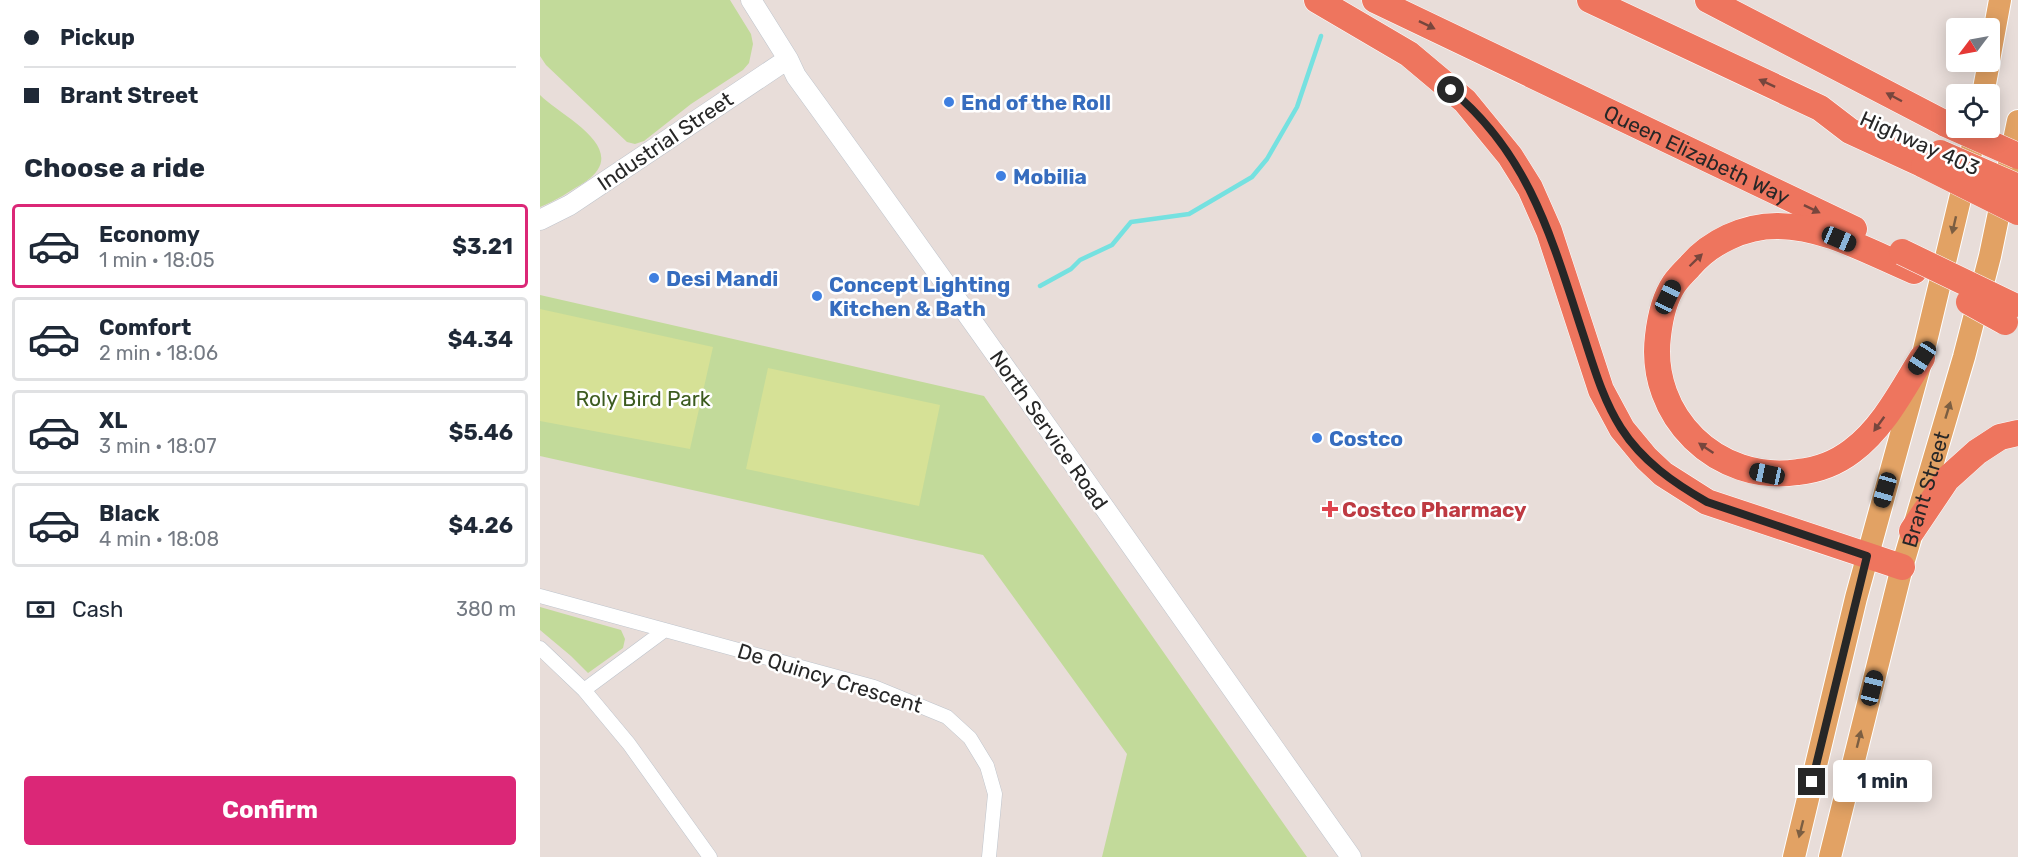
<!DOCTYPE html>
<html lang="en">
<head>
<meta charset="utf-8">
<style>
	body { margin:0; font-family:Rubik,sans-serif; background:#f2f2f3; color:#1f2937; height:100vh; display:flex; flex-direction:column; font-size:22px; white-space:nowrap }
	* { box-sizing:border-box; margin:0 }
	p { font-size:20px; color:#747a83 }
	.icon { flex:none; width:33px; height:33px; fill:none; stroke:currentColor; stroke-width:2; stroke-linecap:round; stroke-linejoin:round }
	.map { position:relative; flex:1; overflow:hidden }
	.side { display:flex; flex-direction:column; background:#fff; width:540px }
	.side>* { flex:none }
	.top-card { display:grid; align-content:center; height:132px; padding:0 24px; background:#fff }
	.needle { width:39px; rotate:238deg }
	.fabs { position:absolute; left:1406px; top:18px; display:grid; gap:12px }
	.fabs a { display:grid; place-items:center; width:54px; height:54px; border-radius:6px; background:#fff; box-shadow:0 3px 15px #0003; font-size:30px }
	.end { position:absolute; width:27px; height:27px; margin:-14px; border:8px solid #272727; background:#fff; box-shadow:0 0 0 3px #fff }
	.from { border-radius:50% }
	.bubble { position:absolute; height:42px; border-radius:6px; background:#fff; box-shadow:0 3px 15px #0003; font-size:20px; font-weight:700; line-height:42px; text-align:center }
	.car { position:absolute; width:18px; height:36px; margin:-18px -9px; border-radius:8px; box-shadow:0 0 4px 2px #0007; background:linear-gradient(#222 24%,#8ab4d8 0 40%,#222 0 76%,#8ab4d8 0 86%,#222 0) }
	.top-card b { display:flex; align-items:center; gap:21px; height:57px; font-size:22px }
	.top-card b+b { border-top:2px solid #e0e1e3 }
	.top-card i { width:15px; height:15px; background:#1f2937 }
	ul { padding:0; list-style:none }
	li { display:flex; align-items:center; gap:18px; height:84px; margin:0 12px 9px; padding:0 12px; border:3px solid #e0e1e3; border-radius:6px }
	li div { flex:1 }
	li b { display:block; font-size:22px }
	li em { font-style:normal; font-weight:700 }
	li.active { border-color:#db2777 }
	li>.icon { width:54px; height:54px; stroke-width:1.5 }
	h2 { padding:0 24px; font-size:27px; line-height:72px }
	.pay { display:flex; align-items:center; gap:15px; height:66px; padding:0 24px; font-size:22px }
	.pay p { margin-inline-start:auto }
	.action { display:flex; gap:12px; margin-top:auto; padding:12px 24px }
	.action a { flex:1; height:69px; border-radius:6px; background:#db2777; color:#fff; font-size:24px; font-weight:700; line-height:69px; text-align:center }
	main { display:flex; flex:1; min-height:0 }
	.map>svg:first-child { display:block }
	.green { fill:#c2da9a }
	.pitch { fill:#d6e196 }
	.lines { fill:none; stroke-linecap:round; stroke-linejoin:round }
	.stream { stroke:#75e1e0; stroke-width:4.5 }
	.street-casing { stroke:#bec4cc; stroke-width:15 }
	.secondary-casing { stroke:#bec4cc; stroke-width:21 }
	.primary-casing { stroke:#fff; stroke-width:24 }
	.highway-casing { stroke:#fff; stroke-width:27 }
	.street { stroke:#fff; stroke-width:14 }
	.secondary { stroke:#fff; stroke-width:20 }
	.primary { stroke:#e2a264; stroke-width:22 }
	.highway { stroke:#ee755e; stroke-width:26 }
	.highway-bridge-casing { stroke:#fff; stroke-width:27; stroke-linecap:butt }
	.highway-bridge { stroke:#ee755e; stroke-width:26 }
	.oneway { fill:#77463d }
	.oneway2 { fill:#7b5e42 }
	.route { stroke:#272727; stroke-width:8 }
	.shop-dot { fill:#3f7fe0; stroke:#fff; stroke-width:2 }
	.health-dot { fill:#e0444e; stroke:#fff; stroke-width:2 }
	.labels { text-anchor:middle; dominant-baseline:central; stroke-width:5; stroke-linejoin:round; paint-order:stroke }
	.shop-label { font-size:21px; font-weight:bold; fill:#366cbe; stroke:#fff; text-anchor:start }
	.street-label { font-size:21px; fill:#272727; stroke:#fff }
	.park-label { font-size:21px; fill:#3c5b1f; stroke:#fff }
	.health-label { font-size:21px; font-weight:bold; fill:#be3a42; stroke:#fff; text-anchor:start }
</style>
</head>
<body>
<main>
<section class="side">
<div class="top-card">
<b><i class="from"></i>Pickup</b>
<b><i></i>Brant Street</b>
</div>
<h2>Choose a ride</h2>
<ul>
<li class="active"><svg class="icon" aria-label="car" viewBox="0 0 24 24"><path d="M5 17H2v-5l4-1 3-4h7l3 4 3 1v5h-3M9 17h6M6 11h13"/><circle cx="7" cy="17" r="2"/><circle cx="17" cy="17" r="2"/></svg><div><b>Economy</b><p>1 min · 18:05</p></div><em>$3.21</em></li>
<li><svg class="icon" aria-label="car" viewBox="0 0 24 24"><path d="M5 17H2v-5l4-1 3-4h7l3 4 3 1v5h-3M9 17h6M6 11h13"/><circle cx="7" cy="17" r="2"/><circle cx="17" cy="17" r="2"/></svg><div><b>Comfort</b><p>2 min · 18:06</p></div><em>$4.34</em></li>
<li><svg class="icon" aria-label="car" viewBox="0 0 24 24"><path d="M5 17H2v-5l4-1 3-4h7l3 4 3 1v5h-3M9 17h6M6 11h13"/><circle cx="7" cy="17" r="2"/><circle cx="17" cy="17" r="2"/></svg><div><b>XL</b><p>3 min · 18:07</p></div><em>$5.46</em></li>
<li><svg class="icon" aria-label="car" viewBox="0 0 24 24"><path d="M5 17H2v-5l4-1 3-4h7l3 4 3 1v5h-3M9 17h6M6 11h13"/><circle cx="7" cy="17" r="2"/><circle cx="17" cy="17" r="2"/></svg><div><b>Black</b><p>4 min · 18:08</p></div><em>$4.26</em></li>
</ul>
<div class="pay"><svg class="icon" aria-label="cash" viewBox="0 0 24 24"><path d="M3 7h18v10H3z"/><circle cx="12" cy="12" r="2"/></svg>Cash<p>380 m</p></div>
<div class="action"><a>Confirm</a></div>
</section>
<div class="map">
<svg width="1478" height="857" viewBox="0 0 1478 857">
	<rect width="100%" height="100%" fill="#e8ddd9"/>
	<path class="green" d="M 0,0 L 190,0 L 211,34 L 213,44 L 209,63 L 203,70 L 151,104 L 104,141 L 95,144 L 87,142 L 6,65 L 0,56 Z
		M 0,95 C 22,117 93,149 45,182 C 30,191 16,201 0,207 Z
		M 0,295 L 444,396 L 767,857 L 562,857 L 587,754 L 443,555 L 0,456 Z
		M 0,607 L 81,630 L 85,639 L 83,648 L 48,673 L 31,656 L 0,630 Z"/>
	<path class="pitch" d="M 0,309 L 173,347 L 150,449 L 0,421 Z
		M 228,368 L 400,405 L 379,506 L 206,469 Z"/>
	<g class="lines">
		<path class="stream" d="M 500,286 L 531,269 L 540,260 L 572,245 L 591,222 L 649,214 L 712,177 L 727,159 L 757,107 L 781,36"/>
		<g class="street-casing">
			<path id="street" d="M 0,596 L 334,687 L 407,717 L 430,738 L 447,766 L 455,794 L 449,857
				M 0,648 L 44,690 L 89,744 L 170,857
				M 44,690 L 125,630"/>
		</g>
		<g class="secondary-casing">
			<path id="secondary" d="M 211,0 L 248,59 L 256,76 C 444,334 626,596 811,857
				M 0,220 L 30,205 L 248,59"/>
		</g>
		<g class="primary-casing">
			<g id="primary">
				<path d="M 1449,60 L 1460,0"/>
				<path d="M 1443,94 L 1449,62"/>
				<path d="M 1254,857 L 1316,598 L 1382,358 L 1437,128"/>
				<path id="s1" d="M 1290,857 L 1362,567 L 1424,357 L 1450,256 L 1478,121"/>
			</g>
		</g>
		<g class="highway-casing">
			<g id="highway">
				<path d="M 777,0 L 869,54 L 925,101 L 970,156 L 990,188 L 1009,231 L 1061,390 L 1082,429 L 1106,458 L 1123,474 L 1167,502 L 1362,567"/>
				<path id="s2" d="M 835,0 L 1314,229"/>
				<path d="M 1050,0 L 1280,108 L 1310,131 L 1384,165"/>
				<path d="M 1168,0 L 1406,124"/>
				<path d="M 1374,271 C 1331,253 1285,226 1237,226 C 1204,226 1170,242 1149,267 C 1144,272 1138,278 1134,284 C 1124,299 1120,318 1118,336 C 1108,416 1177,484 1258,472 C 1278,470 1295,464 1312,451 C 1343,428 1362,390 1382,358"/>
				<path d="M 1372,531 L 1407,479 L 1437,452 L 1460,437 L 1478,433"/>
			</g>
		</g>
		<use href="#street" class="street"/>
		<use href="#secondary" class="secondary"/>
		<use href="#primary" class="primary"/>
		<use href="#highway" class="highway"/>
		<g class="highway-bridge-casing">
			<path id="highway-bridge" d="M 1406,124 L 1478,156
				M 1400,153 L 1478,187
				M 1384,165 L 1478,212
				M 1362,252 L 1472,305
				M 1429,302 L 1465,322"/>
		</g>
		<use href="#highway-bridge" class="highway-bridge"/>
	</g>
	<defs><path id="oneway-solid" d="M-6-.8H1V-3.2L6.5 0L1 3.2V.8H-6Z" transform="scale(1.5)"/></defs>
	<g class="oneway">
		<use href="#oneway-solid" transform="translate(887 25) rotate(26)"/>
		<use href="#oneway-solid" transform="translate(1227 83) rotate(-155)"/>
		<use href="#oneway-solid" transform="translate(1354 97) rotate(-152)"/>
		<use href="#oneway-solid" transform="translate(1272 209) rotate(26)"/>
		<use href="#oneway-solid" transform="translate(1156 260) rotate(-44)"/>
		<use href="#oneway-solid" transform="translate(1339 424) rotate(126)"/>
		<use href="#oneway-solid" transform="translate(1166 448) rotate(-146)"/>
	</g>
	<g class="oneway2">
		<use href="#oneway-solid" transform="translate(1414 225) rotate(103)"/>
		<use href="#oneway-solid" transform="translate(1408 410) rotate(-73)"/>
		<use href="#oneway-solid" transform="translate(1319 739) rotate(-76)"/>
		<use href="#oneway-solid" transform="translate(1261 829) rotate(104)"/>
	</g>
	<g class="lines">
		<path class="route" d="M 911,90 C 989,154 1012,239 1042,331 C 1053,364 1062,398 1081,428 C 1102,461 1134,483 1167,502 L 1327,556 L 1272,782"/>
	</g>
	<g class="shop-dot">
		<circle cx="409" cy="102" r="6"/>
		<circle cx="461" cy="176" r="6"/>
		<circle cx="114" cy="278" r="6"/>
		<circle cx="277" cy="296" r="6"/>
		<circle cx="777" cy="438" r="6"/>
	</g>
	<path class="health-dot" d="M787 500h6v6h6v6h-6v6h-6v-6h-6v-6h6z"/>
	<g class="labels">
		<g class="shop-label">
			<text x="421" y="102">End of the Roll</text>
			<text x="473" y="176">Mobilia</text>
			<text x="126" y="278">Desi Mandi</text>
			<text x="289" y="284">Concept Lighting<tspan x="289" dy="24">Kitchen &amp; Bath</tspan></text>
			<text x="789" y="438">Costco</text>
		</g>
		<g class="street-label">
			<text transform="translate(125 141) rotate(-34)">Industrial Street</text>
			<text transform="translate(1380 143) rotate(24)">Highway 403</text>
			<text stroke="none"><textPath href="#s2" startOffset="357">Queen Elizabeth Way</textPath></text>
			<text transform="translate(509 430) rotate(55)">North Service Road</text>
			<text stroke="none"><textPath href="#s1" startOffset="380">Brant Street</textPath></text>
			<text transform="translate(290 678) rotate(17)">De Quincy Crescent</text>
		</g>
		<g class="park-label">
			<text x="103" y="398">Roly Bird Park</text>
		</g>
		<g class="health-label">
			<text x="802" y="509">Costco Pharmacy</text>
		</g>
	</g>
</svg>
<div class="fabs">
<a><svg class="needle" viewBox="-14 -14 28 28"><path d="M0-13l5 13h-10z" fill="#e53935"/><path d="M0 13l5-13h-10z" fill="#747a83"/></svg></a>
<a><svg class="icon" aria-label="locate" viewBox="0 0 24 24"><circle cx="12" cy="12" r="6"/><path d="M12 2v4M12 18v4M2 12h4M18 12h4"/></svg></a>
</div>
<i class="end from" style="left:911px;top:90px"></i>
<i class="end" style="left:1272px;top:782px"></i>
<div class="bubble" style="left:1293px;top:760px;width:99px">1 min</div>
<i class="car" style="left:1299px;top:239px;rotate:113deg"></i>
<i class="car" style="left:1128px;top:297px;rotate:25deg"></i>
<i class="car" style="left:1382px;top:358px;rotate:213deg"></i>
<i class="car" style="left:1227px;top:474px;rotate:282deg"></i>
<i class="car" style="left:1345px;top:490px;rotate:196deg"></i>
<i class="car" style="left:1332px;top:688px;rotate:14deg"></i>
</div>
</main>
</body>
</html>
